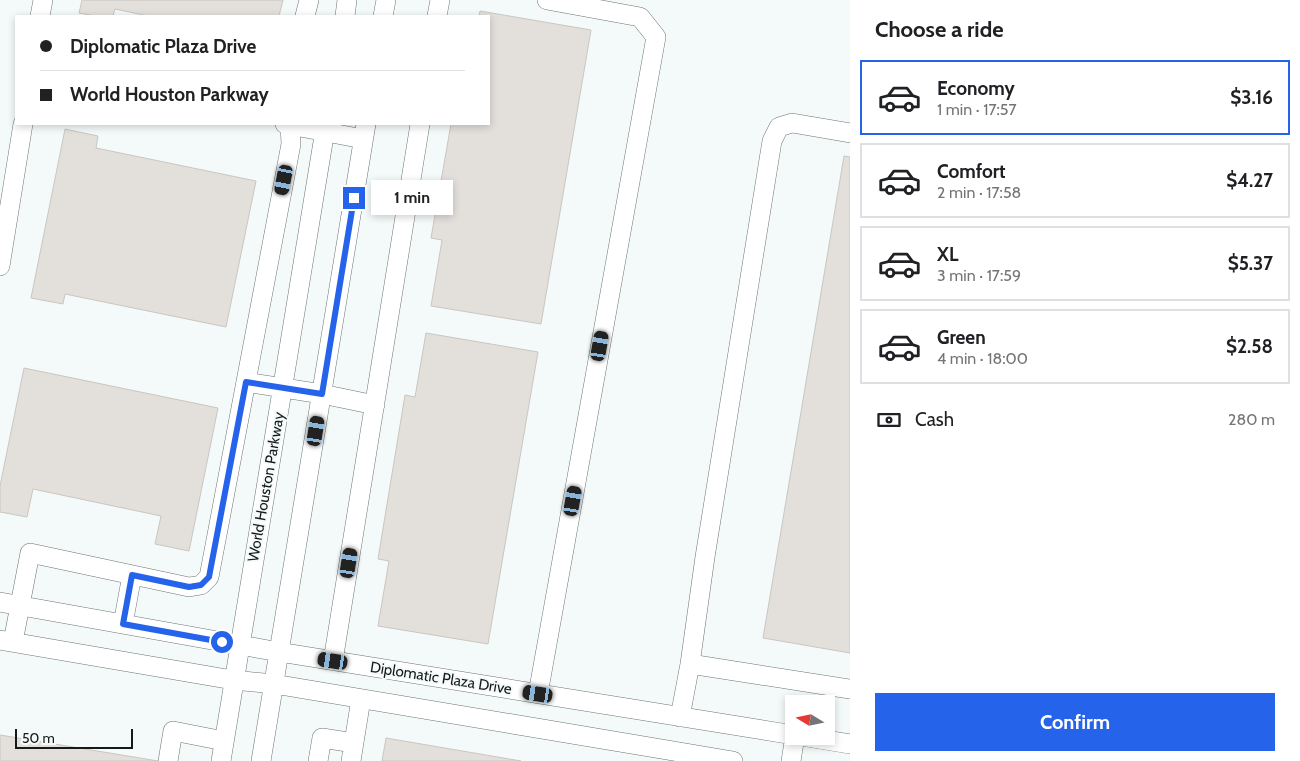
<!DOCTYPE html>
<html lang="en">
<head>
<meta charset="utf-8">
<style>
	body { margin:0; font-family:Cabin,sans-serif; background:#f2f2f2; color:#202124; height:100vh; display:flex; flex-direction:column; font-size:19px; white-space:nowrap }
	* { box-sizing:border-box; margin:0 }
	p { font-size:16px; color:#757577 }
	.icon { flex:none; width:28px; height:28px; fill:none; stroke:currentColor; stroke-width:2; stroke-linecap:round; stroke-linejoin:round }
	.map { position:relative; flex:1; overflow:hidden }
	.sheet { display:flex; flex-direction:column; background:#fff; width:450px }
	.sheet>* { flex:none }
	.top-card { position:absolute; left:15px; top:15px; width:475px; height:110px; border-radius:0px; box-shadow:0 2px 8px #0003; display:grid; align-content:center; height:110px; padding:0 25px; background:#fff }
	.needle { width:32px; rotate:280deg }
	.tools { position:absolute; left:785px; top:695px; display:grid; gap:10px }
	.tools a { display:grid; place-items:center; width:50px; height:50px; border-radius:0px; background:#fff; box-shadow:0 2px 8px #0003; font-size:25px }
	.scale { position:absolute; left:15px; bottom:12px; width:118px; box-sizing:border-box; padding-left:5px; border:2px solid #171919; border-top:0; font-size:14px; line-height:18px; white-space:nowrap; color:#171919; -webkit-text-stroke:4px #f3faf9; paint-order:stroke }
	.end { position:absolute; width:22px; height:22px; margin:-11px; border:6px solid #2563eb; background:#fff; box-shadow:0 0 0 2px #fff }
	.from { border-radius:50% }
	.bubble { position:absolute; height:35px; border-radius:0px; background:#fff; box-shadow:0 2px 8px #0003; font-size:16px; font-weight:800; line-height:35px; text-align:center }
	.car { position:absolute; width:15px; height:30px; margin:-15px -8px; border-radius:6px; box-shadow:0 0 4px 1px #0007; background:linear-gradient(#222 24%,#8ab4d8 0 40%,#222 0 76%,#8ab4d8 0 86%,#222 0) }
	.top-card b { display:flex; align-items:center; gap:18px; height:48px; font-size:19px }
	.top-card b+b { border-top:1px solid #e0e0e0 }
	.top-card i { width:12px; height:12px; background:#202124 }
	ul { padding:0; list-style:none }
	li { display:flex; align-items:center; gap:15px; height:75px; margin:0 10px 8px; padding:0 15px; border:2px solid #e0e0e0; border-radius:0px }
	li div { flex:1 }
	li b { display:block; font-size:19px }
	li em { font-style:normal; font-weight:800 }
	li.selected { border-color:#2563eb }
	li>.icon { width:45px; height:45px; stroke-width:1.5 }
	h2 { padding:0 25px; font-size:22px; line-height:60px }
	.pay { display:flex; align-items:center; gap:12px; height:55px; padding:0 25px; font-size:19px }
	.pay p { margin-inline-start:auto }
	.primary-button { display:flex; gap:10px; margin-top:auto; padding:10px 25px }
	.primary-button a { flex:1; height:58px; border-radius:0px; background:#2563eb; color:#fff; font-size:20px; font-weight:800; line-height:58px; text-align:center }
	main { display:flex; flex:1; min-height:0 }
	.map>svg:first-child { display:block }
	.building { fill:#e3dfdb; stroke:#cac6c2 }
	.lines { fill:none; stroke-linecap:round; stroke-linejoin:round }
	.minor-casing { stroke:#6e7474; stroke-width:20 }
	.minor { stroke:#fff; stroke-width:19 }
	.route { stroke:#2563eb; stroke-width:6 }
	.labels { text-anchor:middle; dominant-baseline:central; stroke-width:4; stroke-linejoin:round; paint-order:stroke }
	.street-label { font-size:15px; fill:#171919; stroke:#f3faf9 }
</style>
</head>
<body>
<main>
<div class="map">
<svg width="850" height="761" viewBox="0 0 850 761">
	<rect width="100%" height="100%" fill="#f3faf9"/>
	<path class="building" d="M 82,0 L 283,0 L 279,16 L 148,16 L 115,9 L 113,16 L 95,16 L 79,13 Z
		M 480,11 L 591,30 L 541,324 L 431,306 L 442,240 L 431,238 L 451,124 L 489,124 L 489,16 L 479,16 Z
		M 65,129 L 98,136 L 96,148 L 256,181 L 226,327 L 65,294 L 63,304 L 31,298 Z
		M 844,156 L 850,157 L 850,653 L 763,638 Z
		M 426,333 L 538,352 L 488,644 L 378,626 L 389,561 L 378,559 L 405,395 L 415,397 Z
		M 24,368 L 218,408 L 189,551 L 155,544 L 161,516 L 33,489 L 27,517 L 0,512 L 0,486 Z
		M 0,735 L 158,761 L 0,761 Z
		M 386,738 L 521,761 L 382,761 Z"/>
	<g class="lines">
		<g class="minor-casing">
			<path id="minor" d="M 40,16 L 43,0
				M 305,16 L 309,0
				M 345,16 L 347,0
				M 383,16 L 386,0
				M 437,16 L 440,0
				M 285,124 L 363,139
				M 0,266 L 23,124
				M 246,382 L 322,394 L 375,405
				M 0,602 L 279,652 L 794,735
				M 123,624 L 132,575
				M 0,640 L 233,680 L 274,684 L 733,761
				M 13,642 L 30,553 L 189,587 L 201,585 L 209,577 L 291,144 L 290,124
				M 333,661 L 420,124
				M 690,664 L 705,557 L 772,141 L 779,127 L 792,123 L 850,133
				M 538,694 L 656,37 L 640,17 L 547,0
				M 680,717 L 690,664 L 850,689
				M 801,736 L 850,744
				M 168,761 L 173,731 L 224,741
				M 221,761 L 326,124
				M 261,761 L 366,124
				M 318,761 L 322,738 L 354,743
				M 351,761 L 361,699
				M 791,761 L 795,736"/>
		</g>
		<use href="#minor" class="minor"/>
	</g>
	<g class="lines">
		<path class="route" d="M 222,642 L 123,624 L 132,575 L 189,587 L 201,585 L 209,577 L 246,382 L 322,394 L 354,198"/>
	</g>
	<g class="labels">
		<g class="street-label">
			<text transform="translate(266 487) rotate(-80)">World Houston Parkway</text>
			<text transform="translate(441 678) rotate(9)">Diplomatic Plaza Drive</text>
		</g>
	</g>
</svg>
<div class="tools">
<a><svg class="needle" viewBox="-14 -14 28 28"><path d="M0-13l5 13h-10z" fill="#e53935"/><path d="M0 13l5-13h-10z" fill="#757577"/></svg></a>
</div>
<div class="scale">50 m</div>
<i class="end from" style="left:222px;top:642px"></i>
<i class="end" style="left:354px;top:198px"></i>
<div class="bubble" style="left:371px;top:180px;width:82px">1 min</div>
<i class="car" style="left:284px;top:180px;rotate:191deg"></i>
<i class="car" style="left:600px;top:346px;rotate:10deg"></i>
<i class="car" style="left:316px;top:431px;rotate:9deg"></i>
<i class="car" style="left:573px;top:501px;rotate:10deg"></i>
<i class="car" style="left:349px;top:563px;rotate:9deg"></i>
<i class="car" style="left:333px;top:661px;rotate:279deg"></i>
<i class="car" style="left:538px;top:694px;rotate:279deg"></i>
<div class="top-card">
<b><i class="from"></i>Diplomatic Plaza Drive</b>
<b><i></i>World Houston Parkway</b>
</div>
</div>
<section class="sheet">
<h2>Choose a ride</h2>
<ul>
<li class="selected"><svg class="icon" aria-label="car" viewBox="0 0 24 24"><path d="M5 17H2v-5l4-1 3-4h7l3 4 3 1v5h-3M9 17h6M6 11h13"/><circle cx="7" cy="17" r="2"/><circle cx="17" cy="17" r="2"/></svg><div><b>Economy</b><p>1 min · 17:57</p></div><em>$3.16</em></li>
<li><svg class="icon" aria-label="car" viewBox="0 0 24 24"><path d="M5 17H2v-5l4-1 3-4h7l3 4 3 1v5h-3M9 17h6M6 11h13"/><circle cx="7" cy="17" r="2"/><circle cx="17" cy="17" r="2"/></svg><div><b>Comfort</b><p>2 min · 17:58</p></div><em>$4.27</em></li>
<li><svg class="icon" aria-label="car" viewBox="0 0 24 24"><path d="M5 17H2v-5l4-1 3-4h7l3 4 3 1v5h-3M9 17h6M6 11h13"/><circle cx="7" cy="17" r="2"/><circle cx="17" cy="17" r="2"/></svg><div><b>XL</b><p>3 min · 17:59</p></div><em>$5.37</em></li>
<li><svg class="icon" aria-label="car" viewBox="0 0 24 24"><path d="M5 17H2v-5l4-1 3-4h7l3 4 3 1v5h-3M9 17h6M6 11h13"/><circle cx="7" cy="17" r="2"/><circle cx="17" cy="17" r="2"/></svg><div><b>Green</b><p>4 min · 18:00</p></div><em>$2.58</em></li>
</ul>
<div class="pay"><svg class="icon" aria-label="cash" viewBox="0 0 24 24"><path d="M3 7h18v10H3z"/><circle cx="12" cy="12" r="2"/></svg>Cash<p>280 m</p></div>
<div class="primary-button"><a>Confirm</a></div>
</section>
</main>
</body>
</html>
